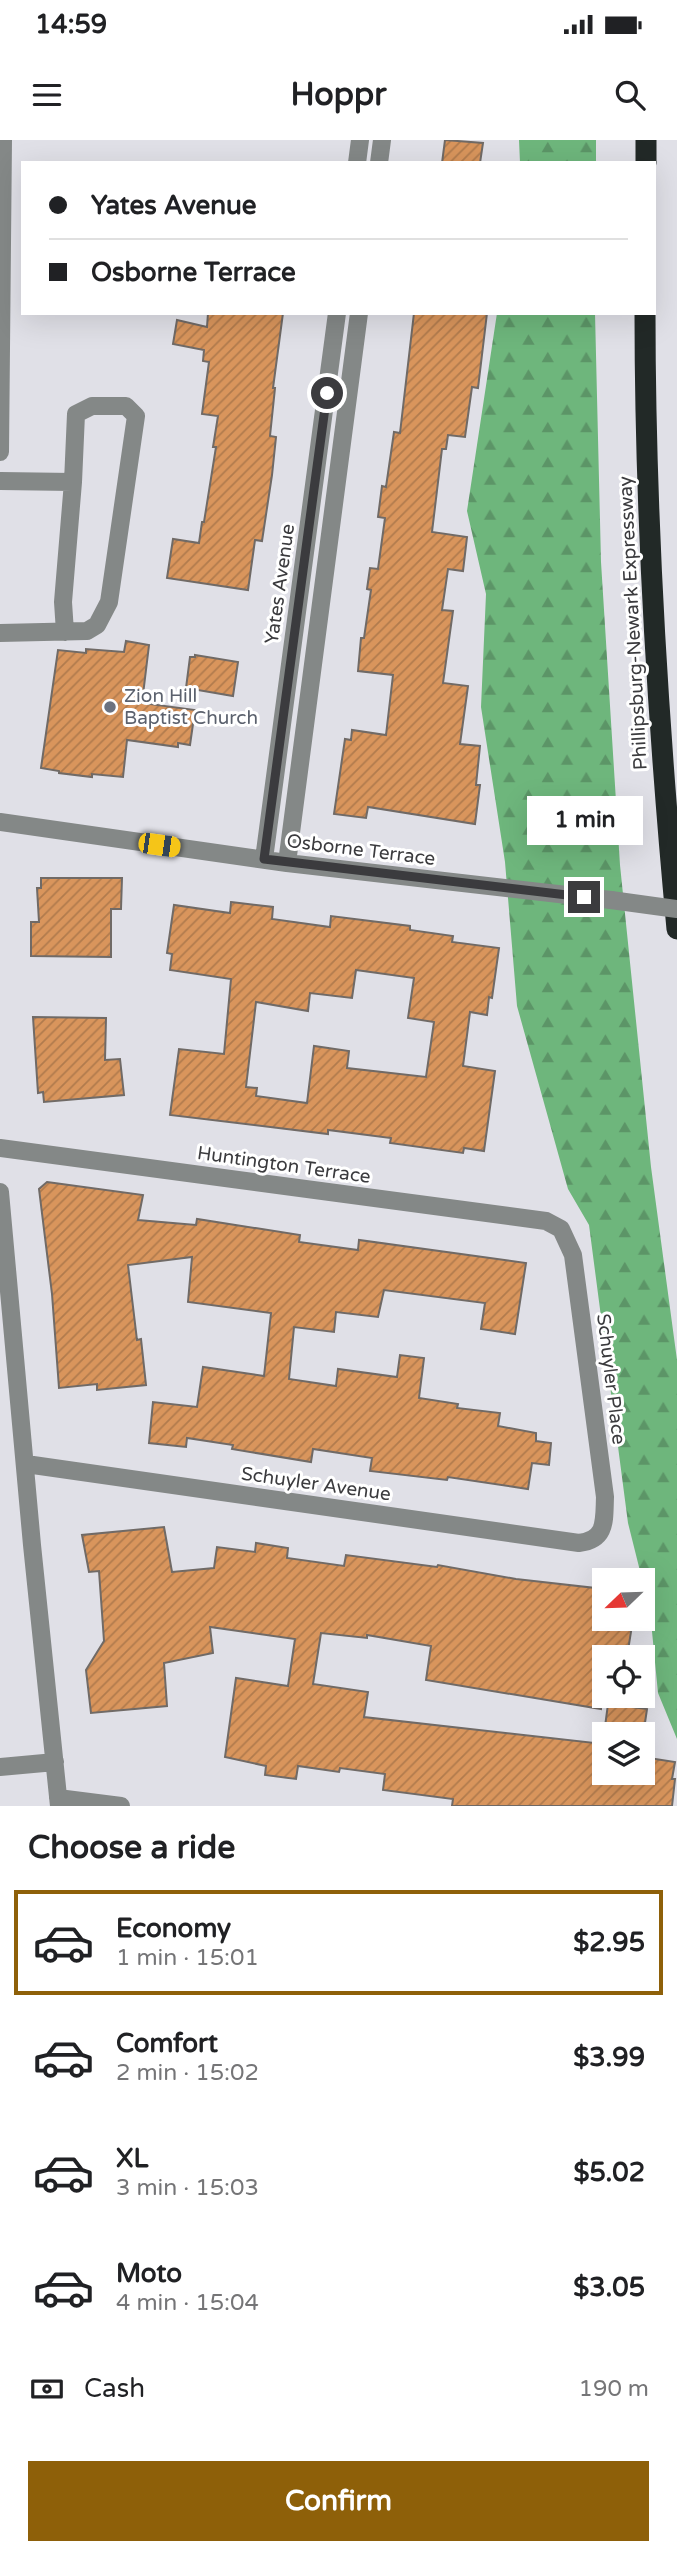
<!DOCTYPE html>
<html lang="en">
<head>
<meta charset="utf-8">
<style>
	body { margin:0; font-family:"Varela Round",sans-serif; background:#f2f2f2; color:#202124; height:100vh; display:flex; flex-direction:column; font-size:26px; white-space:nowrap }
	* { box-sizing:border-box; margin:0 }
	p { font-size:23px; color:#757577 }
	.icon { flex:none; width:38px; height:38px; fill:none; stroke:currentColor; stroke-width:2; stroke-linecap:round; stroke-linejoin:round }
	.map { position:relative; height:1666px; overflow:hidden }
	.panel { display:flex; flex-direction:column; background:#fff; flex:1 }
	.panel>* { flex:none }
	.hud { position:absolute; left:21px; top:21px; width:635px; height:154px; border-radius:0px; box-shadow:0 7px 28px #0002; display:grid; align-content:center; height:154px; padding:0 28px; background:#fff }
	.needle { width:46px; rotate:247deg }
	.tools { position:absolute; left:592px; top:1428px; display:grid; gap:14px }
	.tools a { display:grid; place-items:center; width:63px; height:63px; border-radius:0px; background:#fff; box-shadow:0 7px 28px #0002; font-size:35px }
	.end { position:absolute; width:32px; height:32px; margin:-16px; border:9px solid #3b3b3e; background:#fff; box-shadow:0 0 0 4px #fff }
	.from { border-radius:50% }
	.bubble { position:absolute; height:49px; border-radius:0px; background:#fff; box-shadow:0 7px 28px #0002; font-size:23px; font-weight:700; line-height:49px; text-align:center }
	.car { position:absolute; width:21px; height:42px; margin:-21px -10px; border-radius:9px; box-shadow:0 0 5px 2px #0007; background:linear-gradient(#f5c518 24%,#345 0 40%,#f5c518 0 76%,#345 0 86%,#f5c518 0) }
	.hud b { display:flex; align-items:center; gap:24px; height:66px; font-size:26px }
	.hud b+b { border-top:2px solid #e0e0e0 }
	.hud i { width:18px; height:18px; background:#202124 }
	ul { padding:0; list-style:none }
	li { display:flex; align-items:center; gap:21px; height:105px; margin:0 14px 10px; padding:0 14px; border:4px solid transparent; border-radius:0px }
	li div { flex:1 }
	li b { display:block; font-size:26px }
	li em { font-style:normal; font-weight:700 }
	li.selected { border-color:#8e6009 }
	li>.icon { width:63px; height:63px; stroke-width:1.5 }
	h2 { padding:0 28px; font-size:32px; line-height:84px }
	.pay { display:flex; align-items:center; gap:18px; height:77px; padding:0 28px; font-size:26px }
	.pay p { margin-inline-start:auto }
	.primary-button { display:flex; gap:14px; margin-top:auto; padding:14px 28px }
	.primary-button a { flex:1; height:80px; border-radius:0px; background:#8e6009; color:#fff; font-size:28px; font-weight:700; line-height:80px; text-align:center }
	.status { display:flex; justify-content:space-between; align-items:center; height:49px; padding:0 35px; background:#fff; direction:ltr }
	.status svg { height:19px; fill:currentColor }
	header { display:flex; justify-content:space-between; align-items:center; height:91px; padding:0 28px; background:#fff; font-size:32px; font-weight:700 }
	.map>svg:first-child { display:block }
	.forest { fill:url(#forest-firs) }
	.building { fill:url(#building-hatch); stroke:#706a66; stroke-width:2; fill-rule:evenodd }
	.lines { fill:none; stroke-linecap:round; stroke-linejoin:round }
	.minor { stroke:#848887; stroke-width:18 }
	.highway { stroke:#222927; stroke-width:21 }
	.minor-bridge { stroke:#848887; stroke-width:18 }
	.route { stroke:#3b3b3e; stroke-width:9 }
	.worship-dot { fill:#6b7280; stroke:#fff; stroke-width:2.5 }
	.labels { text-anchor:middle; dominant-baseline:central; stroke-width:6; stroke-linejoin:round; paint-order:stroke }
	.street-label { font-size:19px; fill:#3b3b3e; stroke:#fff }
	.worship-label { font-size:19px; fill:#5b616d; stroke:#fff; text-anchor:start }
</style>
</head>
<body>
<div class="status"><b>14:59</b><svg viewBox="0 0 49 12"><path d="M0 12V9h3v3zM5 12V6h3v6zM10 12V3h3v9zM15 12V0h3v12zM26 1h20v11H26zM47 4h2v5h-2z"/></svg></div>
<header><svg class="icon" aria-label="menu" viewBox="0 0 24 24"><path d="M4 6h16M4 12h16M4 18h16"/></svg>Hoppr<svg class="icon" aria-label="search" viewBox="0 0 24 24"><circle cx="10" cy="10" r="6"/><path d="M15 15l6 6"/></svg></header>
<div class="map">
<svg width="677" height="1666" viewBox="0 0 677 1666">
	<defs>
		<pattern id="forest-firs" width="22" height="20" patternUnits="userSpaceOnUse" patternTransform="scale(1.75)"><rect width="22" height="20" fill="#6eb67c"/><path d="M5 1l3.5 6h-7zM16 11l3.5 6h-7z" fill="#5c9567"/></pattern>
		<pattern id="building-hatch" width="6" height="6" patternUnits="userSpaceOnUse" patternTransform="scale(1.75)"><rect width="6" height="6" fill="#d9955c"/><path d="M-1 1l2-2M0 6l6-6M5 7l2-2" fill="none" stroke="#b17b4d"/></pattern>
	</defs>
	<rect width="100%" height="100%" fill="#e0e0e7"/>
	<path class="forest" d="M 519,0 L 596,0 L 596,23 L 520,23 Z
		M 497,173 L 595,173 L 601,422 L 620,725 L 651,1027 L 677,1220 L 677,1599 L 658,1553 L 650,1471 L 628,1383 L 589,1085 L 568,1049 L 517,866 L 505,722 L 481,567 L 486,454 L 467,371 Z"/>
	<path class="building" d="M 445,0 L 483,3 L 480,23 L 442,23 Z
		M 208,173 L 283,173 L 273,248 L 275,248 L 270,296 L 276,297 L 272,335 L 262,401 L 255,400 L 248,450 L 167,438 L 173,399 L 199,403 L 202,382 L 204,382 L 216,307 L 213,307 L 218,276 L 202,274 L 209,222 L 203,221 L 204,210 L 173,204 L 177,180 L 207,187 Z
		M 414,173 L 487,173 L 478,248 L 472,247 L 465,297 L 448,295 L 446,309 L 442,309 L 432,392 L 467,397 L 463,431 L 448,429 L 442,470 L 453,471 L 443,543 L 468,546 L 460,604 L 480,606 L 476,645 L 480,645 L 475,684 L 368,667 L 366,678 L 334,674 L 345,599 L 351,600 L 352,590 L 386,595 L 393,535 L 358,531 L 361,498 L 364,498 L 371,450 L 367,449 L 370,428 L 378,429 L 385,378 L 378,377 L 382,346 L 386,347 L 394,292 L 400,293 Z
		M 126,501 L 149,505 L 142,563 L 195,570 L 190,605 L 178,603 L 178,607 L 127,600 L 123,637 L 92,634 L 92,637 L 59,633 L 59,631 L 41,628 L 58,510 L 86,513 L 86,509 L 124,512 Z
		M 195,515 L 238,522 L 233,556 L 186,548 L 190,517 L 195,517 Z
		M 41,738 L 122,738 L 121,769 L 111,769 L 111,817 L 31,816 L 31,782 L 39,782 L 37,748 L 41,748 Z
		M 231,762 L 273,767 L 272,779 L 330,787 L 331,776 L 410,786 L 410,790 L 453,796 L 452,802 L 499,808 L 492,858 L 489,857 L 487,875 L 470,872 L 463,926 L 495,931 L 484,1011 L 464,1008 L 463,1013 L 390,1003 L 391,998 L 328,990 L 328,994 L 170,975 L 179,909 L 224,914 L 231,839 L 170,830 L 172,814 L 167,813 L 174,765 L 230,773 ZM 356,830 L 414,838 L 408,878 L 434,882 L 426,937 L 347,928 L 349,911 L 314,906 L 307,963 L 256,956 L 257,948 L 246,947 L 256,862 L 308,871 L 310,853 L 352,858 Z
		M 33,877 L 106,878 L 105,920 L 120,919 L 124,955 L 44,962 L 43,952 L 38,953 Z
		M 47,1042 L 143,1055 L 138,1080 L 196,1085 L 197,1079 L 300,1095 L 299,1102 L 358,1110 L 359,1100 L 526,1123 L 515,1194 L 481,1189 L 485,1163 L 384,1150 L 378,1177 L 336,1172 L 334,1192 L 294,1187 L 289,1239 L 336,1246 L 338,1229 L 397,1237 L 400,1215 L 424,1218 L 419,1258 L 458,1264 L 457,1268 L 500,1273 L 498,1286 L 536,1293 L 536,1301 L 551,1303 L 549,1325 L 532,1323 L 528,1349 L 448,1337 L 447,1340 L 370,1331 L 372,1318 L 313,1309 L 311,1322 L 232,1309 L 233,1305 L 187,1298 L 186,1307 L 149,1303 L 153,1262 L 197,1267 L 203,1227 L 264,1236 L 271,1173 L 188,1162 L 192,1117 L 128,1125 L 137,1200 L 141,1199 L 146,1245 L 97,1250 L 97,1244 L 59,1248 L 52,1154 L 39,1049 Z
		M 164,1387 L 172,1432 L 214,1428 L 217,1407 L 255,1412 L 256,1403 L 288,1408 L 287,1418 L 344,1426 L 346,1415 L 437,1427 L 438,1425 L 516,1439 L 604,1449 L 604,1479 L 633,1479 L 627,1517 L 604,1517 L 601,1569 L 426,1540 L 431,1506 L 367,1495 L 367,1498 L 321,1493 L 313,1544 L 368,1552 L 364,1577 L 603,1604 L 604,1597 L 604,1633 L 642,1633 L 642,1617 L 675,1622 L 672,1639 L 675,1639 L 672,1666 L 452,1666 L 453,1659 L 383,1650 L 385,1634 L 340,1628 L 339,1632 L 298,1626 L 296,1639 L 265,1635 L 266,1626 L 225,1617 L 236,1538 L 288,1546 L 295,1499 L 210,1487 L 213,1513 L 164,1523 L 167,1566 L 91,1573 L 86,1530 L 104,1501 L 99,1431 L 89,1432 L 82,1395 Z
		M 608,1564 L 647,1569 L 642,1603 L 642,1594 L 604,1594 Z"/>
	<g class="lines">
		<path class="minor" d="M 357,23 L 360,0
			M 379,23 L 382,0
			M 0,312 L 3,0
			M 0,341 L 73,342 L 76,274 L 92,266 L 126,266 L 136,276 L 109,462 L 97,485 L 87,491 L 0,493
			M 65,492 L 63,462 L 73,342
			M 0,682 L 287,723 L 611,760
			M 264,719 L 337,173
			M 287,723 L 359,173
			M 0,1008 L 546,1081 L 561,1089 L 573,1115 L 605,1357 C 604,1380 607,1400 579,1403 L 26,1324
			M 0,1052 L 32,1405 L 59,1666
			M 0,1627 L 55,1622
			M 58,1658 L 121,1666"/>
		<path class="highway" d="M 646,23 L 646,0
			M 645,173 C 645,379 658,585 677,789"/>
		<path class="minor-bridge" d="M 611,760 L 677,769"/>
	</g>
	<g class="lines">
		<path class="route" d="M 327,253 L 264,719 L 584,757"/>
	</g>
	<circle class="worship-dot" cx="110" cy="567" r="7"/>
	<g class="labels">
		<g class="street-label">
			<text transform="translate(280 444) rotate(-82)">Yates Avenue</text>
			<text transform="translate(633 483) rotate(-93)">Phillipsburg-Newark Expressway</text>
			<text transform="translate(361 710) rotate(7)">Osborne Terrace</text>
			<text transform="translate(284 1025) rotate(8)">Huntington Terrace</text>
			<text transform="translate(611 1239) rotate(83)">Schuyler Place</text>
			<text transform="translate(316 1344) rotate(8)">Schuyler Avenue</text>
		</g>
		<g class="worship-label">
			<text x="124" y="556">Zion Hill<tspan x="124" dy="22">Baptist Church</tspan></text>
		</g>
	</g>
</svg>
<div class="tools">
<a><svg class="needle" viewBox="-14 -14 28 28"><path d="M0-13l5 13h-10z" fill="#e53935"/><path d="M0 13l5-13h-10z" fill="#757577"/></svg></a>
<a><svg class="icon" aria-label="locate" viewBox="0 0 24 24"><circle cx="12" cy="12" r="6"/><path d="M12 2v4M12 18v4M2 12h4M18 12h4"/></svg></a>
<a><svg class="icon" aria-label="layers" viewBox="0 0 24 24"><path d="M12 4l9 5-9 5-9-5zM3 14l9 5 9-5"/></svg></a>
</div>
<i class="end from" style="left:327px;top:253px"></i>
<i class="end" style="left:584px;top:757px"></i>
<div class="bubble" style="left:527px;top:656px;width:116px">1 min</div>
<i class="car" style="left:159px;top:705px;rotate:98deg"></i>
<div class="hud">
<b><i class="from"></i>Yates Avenue</b>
<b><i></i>Osborne Terrace</b>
</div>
</div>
<section class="panel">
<h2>Choose a ride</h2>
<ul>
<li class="selected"><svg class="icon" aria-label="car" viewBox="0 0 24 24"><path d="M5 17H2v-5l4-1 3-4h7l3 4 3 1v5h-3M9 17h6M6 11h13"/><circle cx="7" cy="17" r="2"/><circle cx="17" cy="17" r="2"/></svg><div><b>Economy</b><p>1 min · 15:01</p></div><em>$2.95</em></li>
<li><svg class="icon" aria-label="car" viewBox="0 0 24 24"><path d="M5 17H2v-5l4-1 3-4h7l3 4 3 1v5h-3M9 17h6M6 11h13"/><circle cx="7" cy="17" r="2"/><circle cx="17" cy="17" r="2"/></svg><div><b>Comfort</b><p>2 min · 15:02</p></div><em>$3.99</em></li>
<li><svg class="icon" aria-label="car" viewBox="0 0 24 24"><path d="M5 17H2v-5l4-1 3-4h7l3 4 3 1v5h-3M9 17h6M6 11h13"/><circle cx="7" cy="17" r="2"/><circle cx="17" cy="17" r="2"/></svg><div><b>XL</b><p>3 min · 15:03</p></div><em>$5.02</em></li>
<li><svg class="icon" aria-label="car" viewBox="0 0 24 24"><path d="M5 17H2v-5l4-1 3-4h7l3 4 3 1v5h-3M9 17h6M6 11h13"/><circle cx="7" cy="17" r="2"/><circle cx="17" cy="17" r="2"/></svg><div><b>Moto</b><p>4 min · 15:04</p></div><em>$3.05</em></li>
</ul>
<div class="pay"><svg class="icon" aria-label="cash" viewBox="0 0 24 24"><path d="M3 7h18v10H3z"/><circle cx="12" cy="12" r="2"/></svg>Cash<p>190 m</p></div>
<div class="primary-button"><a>Confirm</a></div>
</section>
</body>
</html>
